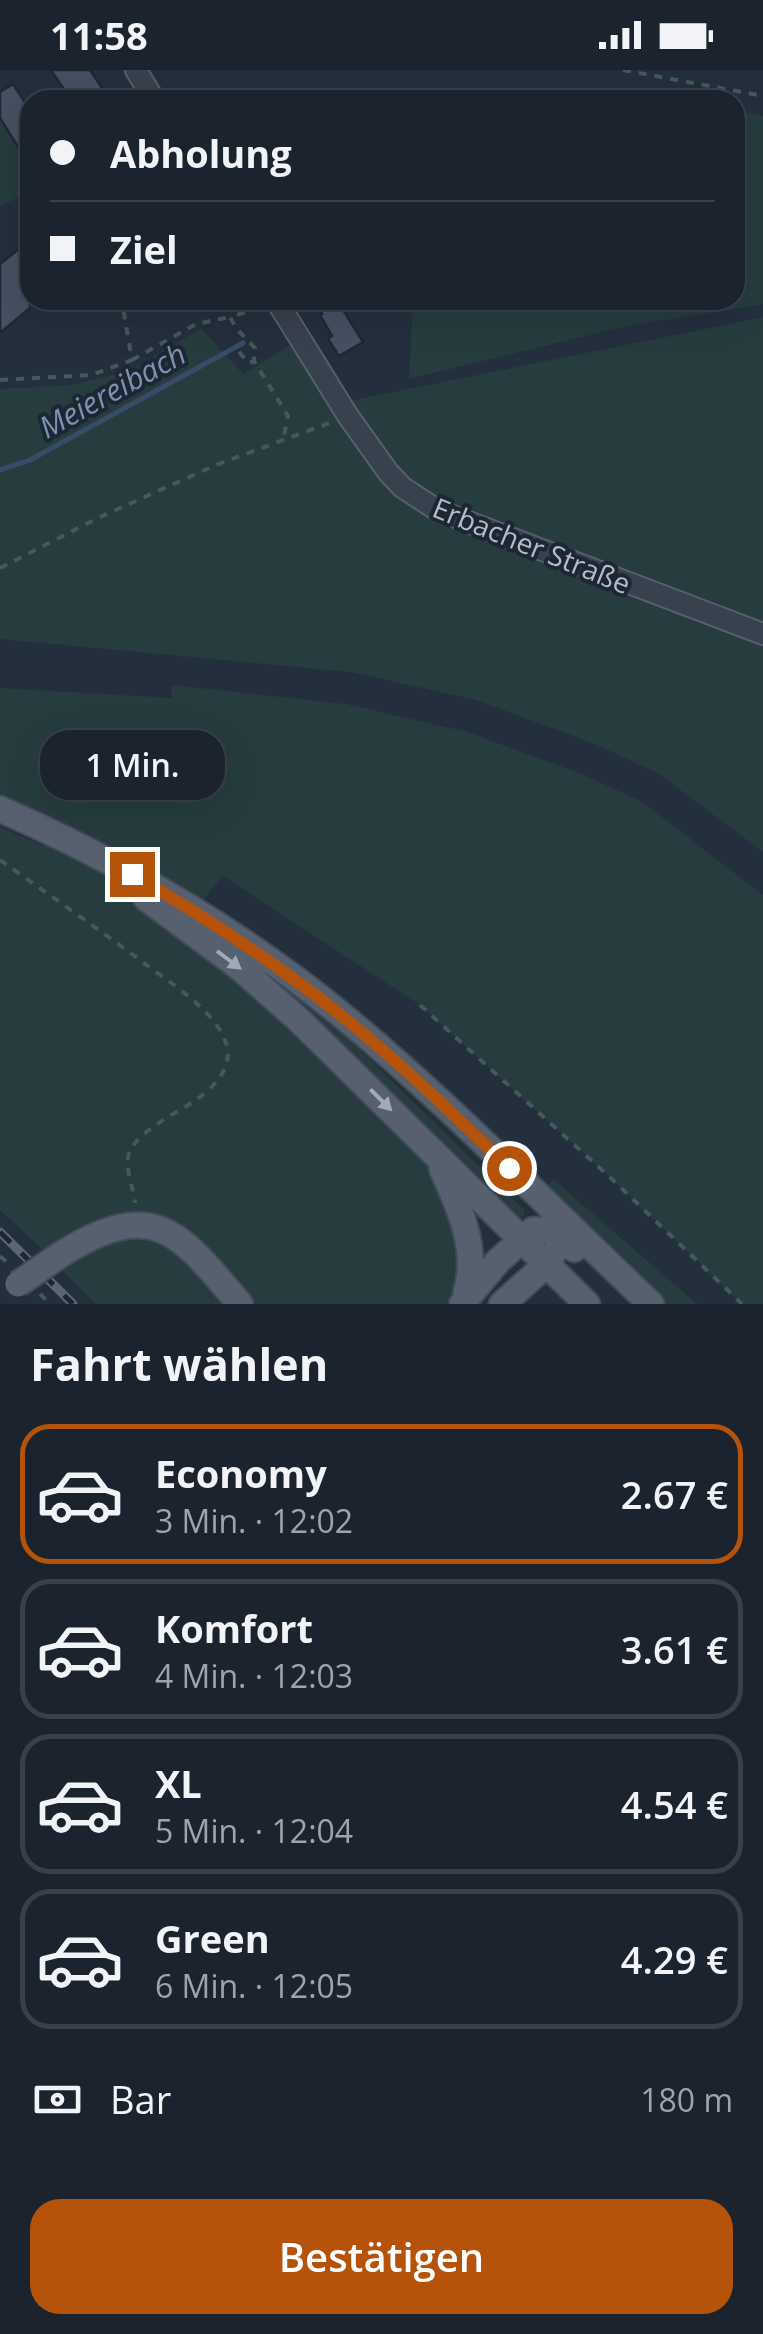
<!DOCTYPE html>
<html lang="de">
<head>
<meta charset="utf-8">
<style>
	body { margin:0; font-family:"Open Sans",sans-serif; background:#242b36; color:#f1f3f6; height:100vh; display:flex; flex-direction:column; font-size:38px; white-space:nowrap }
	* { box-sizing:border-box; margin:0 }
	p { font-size:32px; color:#a0a4aa }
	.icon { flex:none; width:55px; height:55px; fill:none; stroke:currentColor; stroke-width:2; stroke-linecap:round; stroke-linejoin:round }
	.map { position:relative; height:1234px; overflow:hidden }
	.drawer { display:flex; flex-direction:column; background:#1b232e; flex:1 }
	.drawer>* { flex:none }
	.hud { position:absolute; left:20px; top:20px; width:725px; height:220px; border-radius:30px; box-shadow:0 10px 40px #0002,0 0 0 2px #39404a; display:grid; align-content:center; height:220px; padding:0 30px; background:#1b232e }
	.end { position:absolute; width:45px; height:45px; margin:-22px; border:12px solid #b45309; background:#fff; box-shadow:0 0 0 5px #fff }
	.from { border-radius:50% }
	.bubble { position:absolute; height:70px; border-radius:30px; background:#1b232e; box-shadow:0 10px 40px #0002,0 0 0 2px #39404a; font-size:32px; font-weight:600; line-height:70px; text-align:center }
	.hud b { display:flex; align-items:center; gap:35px; height:95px; font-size:38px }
	.hud b+b { border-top:2px solid #39404a }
	.hud i { width:25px; height:25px; background:#f1f3f6 }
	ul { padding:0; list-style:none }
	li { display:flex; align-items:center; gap:30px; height:140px; margin:0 20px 15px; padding:0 10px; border:5px solid #39404a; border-radius:30px }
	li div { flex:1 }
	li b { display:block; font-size:38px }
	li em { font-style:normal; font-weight:600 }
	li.on { border-color:#b45309 }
	li>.icon { width:90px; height:90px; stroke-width:1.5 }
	h2 { padding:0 30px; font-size:45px; line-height:120px }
	.pay { display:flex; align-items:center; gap:25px; height:110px; padding:0 30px; font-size:38px }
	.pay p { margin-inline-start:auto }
	.button { display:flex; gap:20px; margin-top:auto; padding:20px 30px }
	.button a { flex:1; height:115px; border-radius:30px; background:#b45309; color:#fff; font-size:40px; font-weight:600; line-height:115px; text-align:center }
	.status { display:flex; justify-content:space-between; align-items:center; height:70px; padding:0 50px; background:#1b232e; direction:ltr }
	.status svg { height:28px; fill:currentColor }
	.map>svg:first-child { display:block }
	.green { fill:#263c3f }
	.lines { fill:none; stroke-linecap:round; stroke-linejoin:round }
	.stream { stroke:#394c67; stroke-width:5 }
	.building { fill:#455162; stroke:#1f2835; stroke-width:2.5 }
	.minor-casing { stroke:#565f6c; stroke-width:24 }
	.major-casing { stroke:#414a57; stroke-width:29 }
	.path { stroke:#44595c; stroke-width:4; stroke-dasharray:8 8; stroke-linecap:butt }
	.minor { stroke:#38414e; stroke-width:20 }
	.major { stroke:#56606e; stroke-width:25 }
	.rail-casing { stroke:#5a6575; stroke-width:9 }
	.rail { stroke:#1d2633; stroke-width:5; stroke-dasharray:15; stroke-linecap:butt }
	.major-bridge-casing { stroke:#414a57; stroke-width:29; stroke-linecap:butt }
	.major-bridge { stroke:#56606e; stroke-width:25 }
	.oneway { fill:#a1aab7 }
	.route { stroke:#b45309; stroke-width:12 }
	.labels { text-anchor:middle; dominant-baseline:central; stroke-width:8; stroke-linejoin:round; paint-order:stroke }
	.street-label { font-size:28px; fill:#b4bcc9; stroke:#1d2633 }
	.water-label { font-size:30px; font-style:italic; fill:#7c92b1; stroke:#1d2633 }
</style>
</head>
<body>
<div class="status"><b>11:58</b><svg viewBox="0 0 49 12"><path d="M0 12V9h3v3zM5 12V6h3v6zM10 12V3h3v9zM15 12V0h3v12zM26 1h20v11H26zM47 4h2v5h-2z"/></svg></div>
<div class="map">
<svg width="763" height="1234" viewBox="0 0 763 1234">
	<rect width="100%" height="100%" fill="#242f3e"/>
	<path class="green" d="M 735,40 L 763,46 L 763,234 L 622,257 L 409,309 L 413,230 L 735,230 Z
		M 0,48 L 20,79 L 30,73 L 30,120 L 0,137 Z
		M 763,247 L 763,782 L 659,704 L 595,674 L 476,630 L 351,602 L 0,569 L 0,319 L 70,315 L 128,302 L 201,258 L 243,304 L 292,274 L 330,335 Z
		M 172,615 L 346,634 L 467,662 L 582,704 L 642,732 L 763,825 L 763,1234 L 742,1234 L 613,1110 L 420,935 L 223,806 L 198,836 L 67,760 L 0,727 L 0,618 L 171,628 Z
		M 0,757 L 41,775 L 66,771 L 175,850 L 336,985 L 437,1105 L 462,1181 L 453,1234 L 95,1234 L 40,1177 L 0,1140 Z
		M 244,888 L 313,934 L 524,1140 L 524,1147 L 516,1148 L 308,940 Z
		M 554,1109 L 569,1123 L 697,1234 L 662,1234 L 543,1120 Z"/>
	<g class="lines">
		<path class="stream" d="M 0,400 L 30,390 L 243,273"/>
	</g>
	<path class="building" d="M 51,0 L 90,0 L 110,30 L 71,30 Z
		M 13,14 L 30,40 L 30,73 L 20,80 L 0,48 L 0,22 Z
		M 30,170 L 30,238 L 0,263 L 0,194 Z
		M 314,230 L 337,230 L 363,272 L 339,286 L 328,269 L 332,266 L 320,245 L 322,244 Z"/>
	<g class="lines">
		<g class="minor-casing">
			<path id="minor" d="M 136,0 L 154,30
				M 276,230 L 348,346 L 388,402 L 402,417 L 437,440 L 763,564"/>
		</g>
		<g class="major-casing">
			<path id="major" d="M 0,739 C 119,791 232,857 333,938 C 445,1029 546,1135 651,1234
				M 146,828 L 239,897 L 299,950 L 587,1234
				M 442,1099 C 460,1139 479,1179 466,1223
				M 60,1185 C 154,1126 178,1161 240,1234
				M 462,1234 L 498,1191 L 533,1160 L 550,1160 L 574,1179
				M 502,1234 L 547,1194 L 554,1182"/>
		</g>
		<path class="path" d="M 623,0 L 763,26
			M 260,238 L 230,247 L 236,258 L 255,278 L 254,291 L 288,346 L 283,371
			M 239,282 L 249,293 L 254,291
			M 132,290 L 196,254 L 230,247
			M 0,310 L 91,305 L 132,290 L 124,243 L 118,230
			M 0,498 L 100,447 L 216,395 L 329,353
			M 0,790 C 48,824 97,858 144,893 C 170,913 215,940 226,973 C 234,997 214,1017 196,1030 C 177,1043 131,1064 128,1088 C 126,1103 134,1119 135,1133
			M 420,935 L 613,1110 L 742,1234
			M 0,1186 L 11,1196
			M 40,1224 L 50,1234"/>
		<use href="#minor" class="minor"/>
		<use href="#major" class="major"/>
		<g class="rail-casing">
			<path id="rail" d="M 0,1162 L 73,1234"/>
		</g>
		<use href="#rail" class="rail"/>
		<g class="major-bridge-casing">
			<path id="major-bridge" d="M 18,1214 L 60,1185"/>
		</g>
		<use href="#major-bridge" class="major-bridge"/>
	</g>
	<defs><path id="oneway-solid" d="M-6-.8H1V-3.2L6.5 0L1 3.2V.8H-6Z" transform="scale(2.5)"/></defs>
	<g class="oneway">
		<use href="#oneway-solid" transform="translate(229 890) rotate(37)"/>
		<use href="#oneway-solid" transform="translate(381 1030) rotate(45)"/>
	</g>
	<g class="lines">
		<path class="route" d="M 132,804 C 200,844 265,886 328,935 C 392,985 451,1042 509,1098"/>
	</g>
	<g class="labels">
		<g class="street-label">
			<text transform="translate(532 475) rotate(22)">Erbacher Straße</text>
		</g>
		<g class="water-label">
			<text transform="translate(112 320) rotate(-29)">Meiereibach</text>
		</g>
	</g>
</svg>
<i class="end from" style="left:509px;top:1098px"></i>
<i class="end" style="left:132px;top:804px"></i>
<div class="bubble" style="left:40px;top:660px;width:185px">1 Min.</div>
<div class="hud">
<b><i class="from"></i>Abholung</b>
<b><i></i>Ziel</b>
</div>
</div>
<section class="drawer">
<h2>Fahrt wählen</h2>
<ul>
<li class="on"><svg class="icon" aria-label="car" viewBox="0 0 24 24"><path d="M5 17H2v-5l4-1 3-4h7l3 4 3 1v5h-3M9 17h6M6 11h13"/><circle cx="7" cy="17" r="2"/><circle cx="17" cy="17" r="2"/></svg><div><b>Economy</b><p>3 Min. · 12:02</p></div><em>2.67 €</em></li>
<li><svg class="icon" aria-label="car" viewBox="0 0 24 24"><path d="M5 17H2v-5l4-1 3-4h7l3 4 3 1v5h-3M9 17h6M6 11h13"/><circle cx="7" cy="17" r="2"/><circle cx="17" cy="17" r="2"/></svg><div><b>Komfort</b><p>4 Min. · 12:03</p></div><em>3.61 €</em></li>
<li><svg class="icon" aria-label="car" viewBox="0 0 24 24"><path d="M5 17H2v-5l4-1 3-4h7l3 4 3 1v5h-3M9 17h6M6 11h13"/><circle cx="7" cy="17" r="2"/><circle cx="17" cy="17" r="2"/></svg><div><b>XL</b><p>5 Min. · 12:04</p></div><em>4.54 €</em></li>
<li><svg class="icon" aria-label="car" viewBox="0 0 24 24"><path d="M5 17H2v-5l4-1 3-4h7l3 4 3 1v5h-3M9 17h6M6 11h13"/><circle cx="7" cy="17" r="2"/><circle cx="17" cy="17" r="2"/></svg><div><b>Green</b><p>6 Min. · 12:05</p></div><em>4.29 €</em></li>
</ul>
<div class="pay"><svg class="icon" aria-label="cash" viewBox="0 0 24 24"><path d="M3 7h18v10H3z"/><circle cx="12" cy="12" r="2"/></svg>Bar<p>180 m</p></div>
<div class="button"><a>Bestätigen</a></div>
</section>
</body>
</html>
